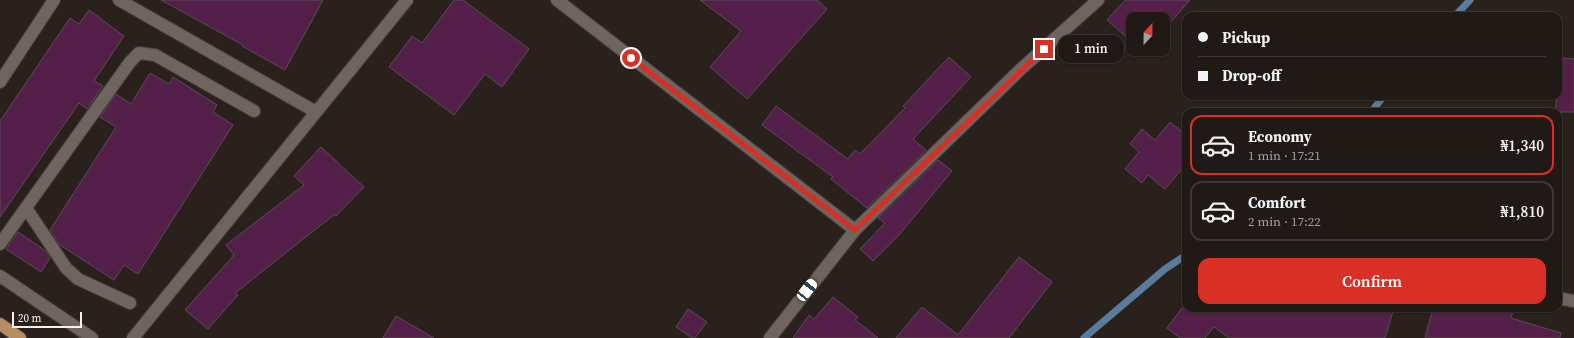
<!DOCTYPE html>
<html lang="en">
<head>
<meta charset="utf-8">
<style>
	body { margin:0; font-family:"Source Serif 4",serif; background:#2d2623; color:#f1f3f6; height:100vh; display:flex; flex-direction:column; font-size:15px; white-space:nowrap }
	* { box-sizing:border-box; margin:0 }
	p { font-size:13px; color:#a2a0a1 }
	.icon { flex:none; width:22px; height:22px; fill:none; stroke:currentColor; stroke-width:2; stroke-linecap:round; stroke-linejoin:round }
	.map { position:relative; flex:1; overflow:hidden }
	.details { position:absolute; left:1182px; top:108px; width:380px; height:204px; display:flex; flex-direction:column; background:#201916; border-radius:12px; box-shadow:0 1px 3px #0004,0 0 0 1px #3d3835 }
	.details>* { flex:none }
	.guide { position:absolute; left:1182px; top:12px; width:380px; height:88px; border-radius:12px; box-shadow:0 1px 3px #0004,0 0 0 1px #3d3835; display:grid; align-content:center; height:88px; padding:0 16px; background:#201916 }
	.needle { width:26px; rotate:22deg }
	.buttons { position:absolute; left:1126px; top:12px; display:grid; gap:8px }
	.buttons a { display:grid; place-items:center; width:44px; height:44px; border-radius:8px; background:#201916; box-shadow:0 1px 3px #0004,0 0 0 1px #3d3835; font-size:20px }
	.scale { position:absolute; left:12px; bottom:10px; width:70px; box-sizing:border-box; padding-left:4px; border:2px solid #f6f0ed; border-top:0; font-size:11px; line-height:14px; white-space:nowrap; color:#f6f0ed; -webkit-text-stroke:3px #2a211d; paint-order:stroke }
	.end { position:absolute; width:18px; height:18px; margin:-9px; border:5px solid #d93025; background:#fff; box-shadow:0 0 0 2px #fff }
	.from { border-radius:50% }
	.bubble { position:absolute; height:28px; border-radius:12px; background:#201916; box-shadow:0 1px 3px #0004,0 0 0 1px #3d3835; font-size:13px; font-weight:600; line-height:28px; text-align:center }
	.car { position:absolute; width:12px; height:24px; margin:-12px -6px; border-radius:5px; box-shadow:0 0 3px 1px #0007; background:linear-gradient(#fff 24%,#345 0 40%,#fff 0 76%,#345 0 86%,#fff 0) }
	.guide b { display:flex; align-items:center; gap:14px; height:38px; font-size:15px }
	.guide b+b { border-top:1px solid #3d3835 }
	.guide i { width:10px; height:10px; background:#f1f3f6 }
	ul { padding:7px 0 0; list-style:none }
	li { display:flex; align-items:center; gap:12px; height:60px; margin:0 8px 6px; padding:0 8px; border:2px solid #3d3835; border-radius:12px }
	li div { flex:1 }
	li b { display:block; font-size:15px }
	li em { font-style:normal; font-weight:600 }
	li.on { border-color:#d93025 }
	li>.icon { width:36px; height:36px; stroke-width:1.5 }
	.primary-button { display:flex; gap:8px; margin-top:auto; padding:8px 16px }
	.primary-button a { flex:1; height:46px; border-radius:12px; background:#d93025; color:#fff; font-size:16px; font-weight:600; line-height:46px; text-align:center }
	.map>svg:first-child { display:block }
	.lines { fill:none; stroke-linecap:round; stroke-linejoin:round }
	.stream { stroke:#597b9c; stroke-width:7 }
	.building { fill:#541f49; stroke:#574e55 }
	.minor-casing { stroke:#443d3a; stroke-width:14 }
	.major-casing { stroke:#443d3a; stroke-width:14 }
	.minor { stroke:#6f6460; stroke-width:12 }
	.major { stroke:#b88c60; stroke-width:12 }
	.route { stroke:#d93025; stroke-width:5 }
</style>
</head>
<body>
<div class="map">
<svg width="1574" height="338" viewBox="0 0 1574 338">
	<rect width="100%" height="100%" fill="#2a211d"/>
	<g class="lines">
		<path class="stream" d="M 1455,16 L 1470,0
			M 1371,112 L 1384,96
			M 1084,338 L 1165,269 L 1186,255"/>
	</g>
	<path class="building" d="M 161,0 L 323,0 L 285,70 L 242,46 L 243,45 Z
		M 454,0 L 463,0 L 529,49 L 502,87 L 485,74 L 454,115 L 389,67 L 412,36 L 422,43 Z
		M 700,0 L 817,0 L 827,9 L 747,99 L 710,67 L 741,31 Z
		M 1125,0 L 1190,0 L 1163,31 L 1163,19 L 1133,19 L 1133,43 L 1107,20 Z
		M 89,10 L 124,36 L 94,81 L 103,86 L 87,109 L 79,103 L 0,217 L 0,121 L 70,18 L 79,24 Z
		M 949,57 L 971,77 L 913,139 L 926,150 L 867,208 L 831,179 L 833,177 L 762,125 L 776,106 L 848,159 L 855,150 L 860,154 L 905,108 L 903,106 Z
		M 1562,58 L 1574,59 L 1574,112 L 1555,112 Z
		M 150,73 L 169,84 L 173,77 L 217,105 L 213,112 L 233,125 L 138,274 L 124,265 L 114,280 L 60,245 L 50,230 L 116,127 L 100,117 L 116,94 L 131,104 Z
		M 1170,122 L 1186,135 L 1186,164 L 1165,189 L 1148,175 L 1142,183 L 1125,169 L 1139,152 L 1130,144 L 1142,129 L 1155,140 Z
		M 321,147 L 364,187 L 336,216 L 335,214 L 235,293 L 238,295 L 208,329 L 185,310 L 234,255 L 226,245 L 304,185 L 294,176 Z
		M 938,160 L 952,171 L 899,235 L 873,261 L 860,249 L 885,223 L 878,218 Z
		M 18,232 L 46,251 L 50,258 L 41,272 L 6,249 Z
		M 1019,257 L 1052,282 L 1009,338 L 896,338 L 922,307 L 958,335 Z
		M 833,297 L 858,317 L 855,320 L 878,338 L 793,338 L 809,315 L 814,319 Z
		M 1182,308 L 1394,308 L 1385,338 L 1229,338 L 1214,327 L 1205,338 L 1180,338 L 1167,328 Z
		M 1433,308 L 1514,308 L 1511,318 L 1561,333 L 1560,338 L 1425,338 Z
		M 688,309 L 707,322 L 695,338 L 692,338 L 676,327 Z
		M 396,316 L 434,338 L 383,338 Z"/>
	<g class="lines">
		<g class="minor-casing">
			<path id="minor" d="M 119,0 L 316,112
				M 557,0 L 855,230
				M 0,82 L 54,0
				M 26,208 L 66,268 L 78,279 L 130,303
				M 0,244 L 130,62 L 139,53 L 155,55 L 254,111
				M 0,276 L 92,338
				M 1558,298 L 1574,301
				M 133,338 L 407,0
				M 770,338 L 855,230 L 1022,68 L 1098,0"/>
		</g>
		<g class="major-casing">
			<path id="major" d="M 0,324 L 20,338"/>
		</g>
		<use href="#minor" class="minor"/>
		<use href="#major" class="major"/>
	</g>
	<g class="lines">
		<path class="route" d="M 631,58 L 855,230 L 1044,49"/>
	</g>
</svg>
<div class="buttons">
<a><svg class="needle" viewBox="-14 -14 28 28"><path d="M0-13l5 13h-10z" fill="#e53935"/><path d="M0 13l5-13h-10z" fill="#a2a0a1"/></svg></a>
</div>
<div class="scale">20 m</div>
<i class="end from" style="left:631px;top:58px"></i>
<i class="end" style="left:1044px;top:49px"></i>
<div class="bubble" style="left:1058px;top:35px;width:66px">1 min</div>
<i class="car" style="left:807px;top:290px;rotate:38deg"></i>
<div class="guide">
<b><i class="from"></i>Pickup</b>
<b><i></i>Drop-off</b>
</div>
<section class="details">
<ul>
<li class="on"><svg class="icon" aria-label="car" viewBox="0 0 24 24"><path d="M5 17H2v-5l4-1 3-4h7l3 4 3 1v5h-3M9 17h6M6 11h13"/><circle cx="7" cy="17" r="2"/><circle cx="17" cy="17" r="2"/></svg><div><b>Economy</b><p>1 min · 17:21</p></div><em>₦1,340</em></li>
<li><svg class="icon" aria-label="car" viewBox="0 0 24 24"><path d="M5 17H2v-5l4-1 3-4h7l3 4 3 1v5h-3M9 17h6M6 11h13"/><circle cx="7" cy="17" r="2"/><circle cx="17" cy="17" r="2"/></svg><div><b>Comfort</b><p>2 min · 17:22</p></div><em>₦1,810</em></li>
</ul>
<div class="primary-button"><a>Confirm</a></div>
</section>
</div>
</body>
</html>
